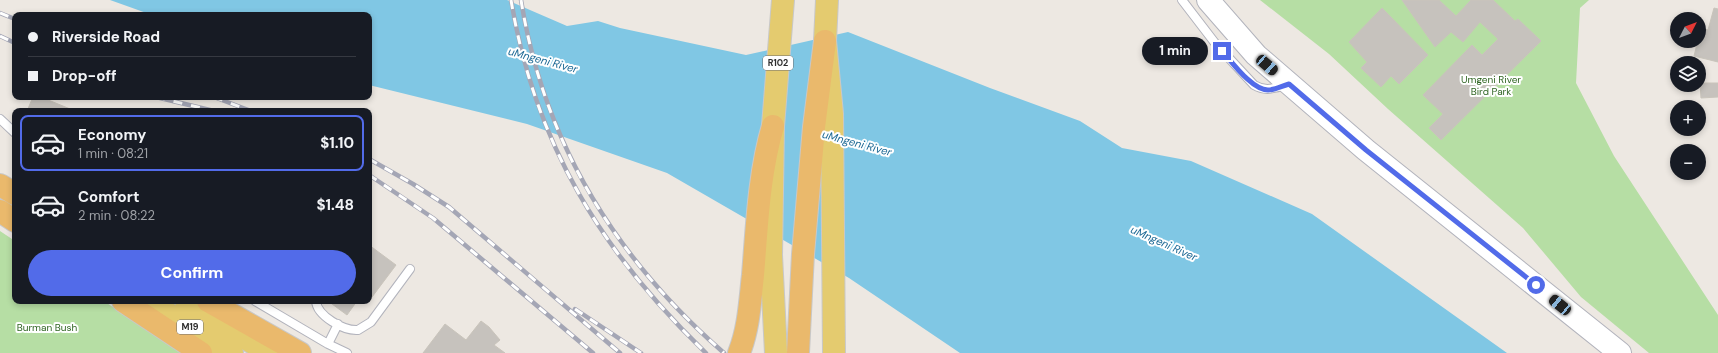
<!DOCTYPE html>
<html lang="en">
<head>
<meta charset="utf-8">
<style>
	body { margin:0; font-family:"DM Sans",sans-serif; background:#20242c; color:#f1f3f6; height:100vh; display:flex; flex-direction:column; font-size:15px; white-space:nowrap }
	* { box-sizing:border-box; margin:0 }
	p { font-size:13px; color:#9ea1a6 }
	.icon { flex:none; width:22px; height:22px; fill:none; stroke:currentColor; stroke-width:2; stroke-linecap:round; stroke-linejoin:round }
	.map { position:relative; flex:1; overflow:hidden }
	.side { position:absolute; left:12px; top:108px; width:360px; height:196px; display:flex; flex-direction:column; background:#171b24; border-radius:8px; box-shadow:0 2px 6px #0003 }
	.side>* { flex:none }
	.top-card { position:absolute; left:12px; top:12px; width:360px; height:88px; border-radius:8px; box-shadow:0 2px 6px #0003; display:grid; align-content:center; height:88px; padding:0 16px; background:#171b24 }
	.needle { width:26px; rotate:48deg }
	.fabs { position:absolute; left:1670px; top:12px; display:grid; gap:8px }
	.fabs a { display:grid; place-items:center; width:36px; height:36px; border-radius:50%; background:#171b24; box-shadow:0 2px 6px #0003; font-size:20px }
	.end { position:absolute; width:18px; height:18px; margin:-9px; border:5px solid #526be9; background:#fff; box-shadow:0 0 0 2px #fff }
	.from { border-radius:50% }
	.bubble { position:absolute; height:28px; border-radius:14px; background:#171b24; box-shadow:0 2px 6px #0003; font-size:13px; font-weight:700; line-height:28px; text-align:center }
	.car { position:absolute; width:12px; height:24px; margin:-12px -6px; border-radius:5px; box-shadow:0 0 3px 1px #0007; background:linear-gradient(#222 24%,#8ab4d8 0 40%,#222 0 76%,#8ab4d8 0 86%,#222 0) }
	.top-card b { display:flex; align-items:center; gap:14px; height:38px; font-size:15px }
	.top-card b+b { border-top:1px solid #363941 }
	.top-card i { width:10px; height:10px; background:#f1f3f6 }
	ul { padding:7px 0 0; list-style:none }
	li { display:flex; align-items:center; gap:12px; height:56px; margin:0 8px 6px; padding:0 8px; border:2px solid transparent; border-radius:8px }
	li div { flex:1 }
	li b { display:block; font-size:15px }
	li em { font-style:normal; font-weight:700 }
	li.selected { border-color:#526be9 }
	li>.icon { width:36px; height:36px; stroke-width:1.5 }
	.button { display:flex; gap:8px; margin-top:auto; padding:8px 16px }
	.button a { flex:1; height:46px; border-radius:24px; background:#526be9; color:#fff; font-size:16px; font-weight:700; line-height:46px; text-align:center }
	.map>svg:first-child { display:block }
	.green { fill:#b6dea4 }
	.water { fill:#80c7e4 }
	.building { fill:#c6c2bd; stroke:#c9c4bb }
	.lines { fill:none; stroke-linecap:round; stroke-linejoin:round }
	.service-casing { stroke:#b2b3bc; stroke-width:10 }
	.secondary-casing { stroke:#b2b3bc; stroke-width:24 }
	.primary-casing { stroke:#c8c8c8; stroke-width:24 }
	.trunk-casing { stroke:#c8c8c8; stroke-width:24 }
	.service { stroke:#fff; stroke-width:8 }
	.secondary { stroke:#fff; stroke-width:22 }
	.primary { stroke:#e4cb6f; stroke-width:22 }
	.trunk { stroke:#eab96c; stroke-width:22 }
	.rail-casing { stroke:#a4a6b5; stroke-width:4.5 }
	.rail { stroke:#fff; stroke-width:3; stroke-dasharray:9; stroke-linecap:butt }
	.route { stroke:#526be9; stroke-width:5 }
	.labels { text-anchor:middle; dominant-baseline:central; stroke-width:4; stroke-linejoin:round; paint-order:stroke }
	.shield { fill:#fff; stroke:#6c6c6c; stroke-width:1 }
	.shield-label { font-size:9px; font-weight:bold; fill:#2d2d2d }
	.park-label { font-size:10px; fill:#2f6522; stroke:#fff }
	.water-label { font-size:11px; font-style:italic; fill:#1b6894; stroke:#fff }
</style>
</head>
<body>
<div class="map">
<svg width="1718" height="353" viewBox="0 0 1718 353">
	<rect width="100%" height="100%" fill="#ede8e2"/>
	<path class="green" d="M 1260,0 L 1589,0 L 1580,8 L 1576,83 L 1614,156 L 1718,315 L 1718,353 L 1649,353 L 1581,297 L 1523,228 L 1388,109 L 1329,54 Z
		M 0,231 L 15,241 L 15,301 L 104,301 L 180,353 L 0,353 Z"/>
	<path class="water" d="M 110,0 L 507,0 L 567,26 L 598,21 L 620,28 L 746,55 L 848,32 L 990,88 L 1080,121 L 1122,148 L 1191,161 L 1312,214 L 1507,353 L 960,353 L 849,278 L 667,173 L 527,124 L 369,85 L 369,15 L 152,15 Z"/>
	<path class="building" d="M 1402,0 L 1439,0 L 1456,16 L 1471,0 L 1493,0 L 1515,21 L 1518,19 L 1541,41 L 1441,140 L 1429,128 L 1443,114 L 1423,95 L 1472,45 L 1482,55 L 1498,39 L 1480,22 L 1463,42 L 1451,32 L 1435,47 Z
		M 1382,8 L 1428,55 L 1399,84 L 1391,76 L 1381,87 L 1361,68 L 1367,62 L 1349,42 Z
		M 1714,8 L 1718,9 L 1718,62 L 1694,56 L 1701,28 L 1708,30 Z
		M 1700,83 L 1718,83 L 1718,97 L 1701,98 Z
		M 33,97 L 41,97 L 75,111 L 27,111 Z
		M 369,245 L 396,265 L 369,301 Z
		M 328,301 L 357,301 L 347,315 Z
		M 481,321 L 489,327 L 500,340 L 494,345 L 505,353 L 423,353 L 445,324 L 466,340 Z"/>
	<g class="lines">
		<g class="service-casing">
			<path id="service" d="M 1182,0 L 1215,43 L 1254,85 C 1266,92 1274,88 1287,85
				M 0,119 L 15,133
				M 255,301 L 328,344 L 347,353
				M 316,301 C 317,316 344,331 358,330 L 371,322 L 410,269
				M 328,344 L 338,324"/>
		</g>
		<g class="secondary-casing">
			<path id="secondary" d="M 1208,0 L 1256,55 L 1366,150 L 1620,353"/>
		</g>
		<g class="primary-casing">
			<path id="primary" d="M 827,0 L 825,41 L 832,114 L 834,353
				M 148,301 L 232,353
				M 186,301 L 269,353
				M 776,353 L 771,255 L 773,126 L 783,0"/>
		</g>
		<g class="trunk-casing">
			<path id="trunk" d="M 0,185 L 15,194
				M 0,211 L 15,221
				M 123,301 L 201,353
				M 208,301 L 300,353
				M 739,353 C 749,328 750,301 753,275 C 757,226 759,173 773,126
				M 798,353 L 803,254 L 814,127 L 825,41"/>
		</g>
		<use href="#service" class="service"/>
		<use href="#secondary" class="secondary"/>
		<use href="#primary" class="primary"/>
		<use href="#trunk" class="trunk"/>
		<g class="rail-casing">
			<path id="rail" d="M 511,0 C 535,144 602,253 706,353
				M 521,0 C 544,143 615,258 724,353
				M 0,13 L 15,19
				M 0,36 L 15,43
				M 156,97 L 214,111
				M 214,97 L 251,111
				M 369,159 L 413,184 L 449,207 L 620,353
				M 369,175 L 433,218 L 593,353
				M 575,309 L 641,353"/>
		</g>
		<use href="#rail" class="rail"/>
	</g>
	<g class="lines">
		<path class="route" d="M 1222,51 C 1232,62 1252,90 1268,90 C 1275,90 1282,86 1289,84 L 1366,150 L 1536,285"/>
	</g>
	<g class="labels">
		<g class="shield">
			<rect x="763" y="56" width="30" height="14" rx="3"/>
			<rect x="177" y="320" width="26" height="14" rx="3"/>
		</g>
		<g class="shield-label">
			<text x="778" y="63">R102</text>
			<text x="190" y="327">M19</text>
		</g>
		<g class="park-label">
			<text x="1491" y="79">Umgeni River<tspan x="1491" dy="12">Bird Park</tspan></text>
			<text x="47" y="327">Burman Bush</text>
		</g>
		<g class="water-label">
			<text transform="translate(543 60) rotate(15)">uMngeni River</text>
			<text transform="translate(857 143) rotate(15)">uMngeni River</text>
			<text transform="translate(1164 243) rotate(24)">uMngeni River</text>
		</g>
	</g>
</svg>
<div class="fabs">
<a><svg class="needle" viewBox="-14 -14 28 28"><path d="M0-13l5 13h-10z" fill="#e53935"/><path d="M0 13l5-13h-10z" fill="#9ea1a6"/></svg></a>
<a><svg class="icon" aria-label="layers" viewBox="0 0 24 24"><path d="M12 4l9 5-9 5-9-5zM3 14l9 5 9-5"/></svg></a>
<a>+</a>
<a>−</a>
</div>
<i class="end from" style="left:1536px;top:285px"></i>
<i class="end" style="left:1222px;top:51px"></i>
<div class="bubble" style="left:1142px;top:37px;width:66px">1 min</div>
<i class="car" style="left:1267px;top:65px;rotate:131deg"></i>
<i class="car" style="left:1560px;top:305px;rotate:309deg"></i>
<div class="top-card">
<b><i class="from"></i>Riverside Road</b>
<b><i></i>Drop-off</b>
</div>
<section class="side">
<ul>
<li class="selected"><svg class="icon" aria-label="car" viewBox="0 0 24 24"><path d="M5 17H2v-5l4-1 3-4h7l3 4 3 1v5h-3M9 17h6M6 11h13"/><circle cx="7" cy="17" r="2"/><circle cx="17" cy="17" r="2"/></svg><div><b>Economy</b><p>1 min · 08:21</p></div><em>$1.10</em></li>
<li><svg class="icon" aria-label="car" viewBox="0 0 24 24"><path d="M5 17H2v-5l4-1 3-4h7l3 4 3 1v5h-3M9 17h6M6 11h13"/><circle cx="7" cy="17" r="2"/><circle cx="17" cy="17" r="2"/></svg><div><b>Comfort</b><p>2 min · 08:22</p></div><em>$1.48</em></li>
</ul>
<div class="button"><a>Confirm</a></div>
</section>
</div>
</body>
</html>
